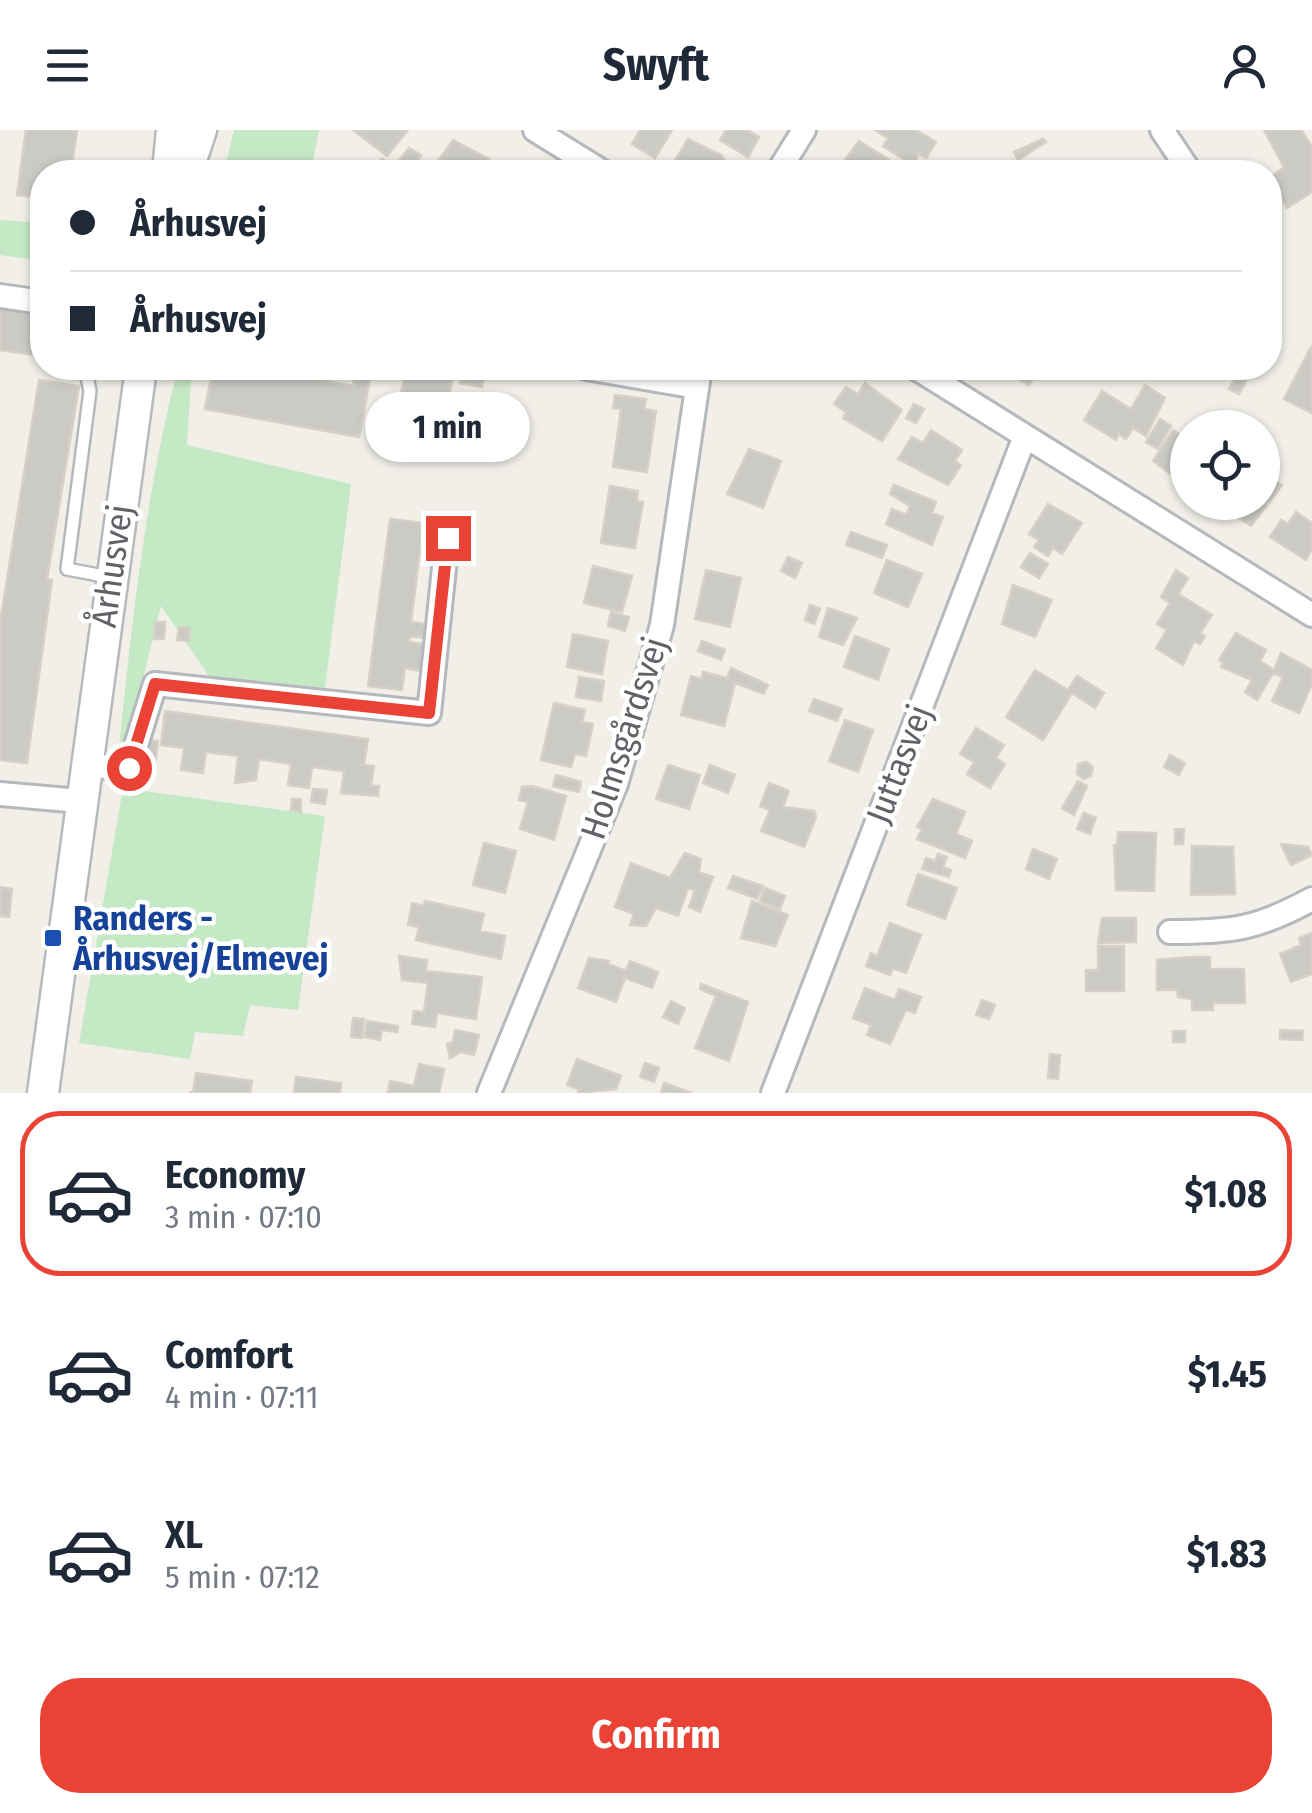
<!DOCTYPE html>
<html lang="en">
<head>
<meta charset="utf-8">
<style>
	body { margin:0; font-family:"Fira Sans Condensed",sans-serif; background:#f2f2f3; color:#1f2937; height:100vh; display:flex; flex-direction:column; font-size:38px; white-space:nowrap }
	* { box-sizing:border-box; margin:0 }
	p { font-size:32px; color:#747a83 }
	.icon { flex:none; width:55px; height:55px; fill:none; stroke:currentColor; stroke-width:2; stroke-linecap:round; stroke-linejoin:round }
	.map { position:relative; height:963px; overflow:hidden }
	.panel { display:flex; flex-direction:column; background:#fff; flex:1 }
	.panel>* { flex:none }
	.guide { position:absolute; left:30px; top:30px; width:1252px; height:220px; border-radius:40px; box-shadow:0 2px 8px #0004; display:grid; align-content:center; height:220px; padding:0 40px; background:#fff }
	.buttons { position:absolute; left:1170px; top:280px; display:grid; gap:20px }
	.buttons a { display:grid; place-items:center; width:110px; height:110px; border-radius:50%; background:#fff; box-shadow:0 2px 8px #0004; font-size:50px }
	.end { position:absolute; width:45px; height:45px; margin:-22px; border:12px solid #ea4335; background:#fff; box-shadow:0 0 0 5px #fff }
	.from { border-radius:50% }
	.bubble { position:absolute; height:70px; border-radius:35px; background:#fff; box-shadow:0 2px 8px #0004; font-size:32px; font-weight:700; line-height:70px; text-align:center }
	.guide b { display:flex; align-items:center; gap:35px; height:95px; font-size:38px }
	.guide b+b { border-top:2px solid #e0e1e3 }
	.guide i { width:25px; height:25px; background:#1f2937 }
	ul { padding:18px 0 0; list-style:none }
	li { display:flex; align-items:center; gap:30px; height:165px; margin:0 20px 15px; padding:0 20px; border:5px solid transparent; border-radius:40px }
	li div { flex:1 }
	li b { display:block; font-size:38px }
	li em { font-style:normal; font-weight:700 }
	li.selected { border-color:#ea4335 }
	li>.icon { width:90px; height:90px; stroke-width:1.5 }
	.button { display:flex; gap:20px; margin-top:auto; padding:20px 40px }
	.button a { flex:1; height:115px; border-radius:40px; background:#ea4335; color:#fff; font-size:40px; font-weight:700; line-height:115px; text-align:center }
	header { display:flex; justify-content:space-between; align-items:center; height:130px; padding:0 40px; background:#fff; font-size:45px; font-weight:700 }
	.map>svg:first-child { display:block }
	.green { fill:#c5e8c5 }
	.building { fill:#cccac5; stroke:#d6d1c6; stroke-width:2.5 }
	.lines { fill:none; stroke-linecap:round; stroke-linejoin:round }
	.lane-casing { stroke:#b5b8bc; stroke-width:16 }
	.street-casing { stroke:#b5b8bc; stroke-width:28 }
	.secondary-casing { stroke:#b6babf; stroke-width:35 }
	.lane { stroke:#fff; stroke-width:11 }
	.street { stroke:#fff; stroke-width:22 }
	.secondary { stroke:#fff; stroke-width:30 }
	.route { stroke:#ea4335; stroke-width:12 }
	.transit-dot { fill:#1a4fb4; stroke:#fff; stroke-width:4 }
	.labels { text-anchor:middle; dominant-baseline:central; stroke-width:9; stroke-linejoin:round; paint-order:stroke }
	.street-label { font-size:35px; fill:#5f6368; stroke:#fff }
	.transit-label { font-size:35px; font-weight:bold; fill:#164399; stroke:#fff; text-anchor:start }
</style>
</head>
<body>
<header><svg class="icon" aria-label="menu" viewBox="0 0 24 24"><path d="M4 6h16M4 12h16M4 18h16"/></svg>Swyft<svg class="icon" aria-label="person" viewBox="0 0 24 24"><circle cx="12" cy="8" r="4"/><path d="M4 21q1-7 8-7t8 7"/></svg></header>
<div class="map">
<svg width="1312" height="963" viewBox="0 0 1312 963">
	<rect width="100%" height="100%" fill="#f1efe8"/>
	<path class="green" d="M 234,0 L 319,0 L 311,42 L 224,42 Z
		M 0,90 L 42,93 L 42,131 L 0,125 Z
		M 178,238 L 192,238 L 187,315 L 351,354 L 325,558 L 209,546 L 161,476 L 125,620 L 119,618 C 132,491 146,361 178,238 Z
		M 123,658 L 325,686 L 298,880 L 250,875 L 243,906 L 195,902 L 190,929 L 79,913 Z"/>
	<path class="building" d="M 26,0 L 77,0 L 71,42 L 42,42 L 42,68 L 17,65 Z
		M 353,0 L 408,0 L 387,26 Z
		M 640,0 L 672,0 L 655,28 L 632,14 Z
		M 726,0 L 747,0 L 759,7 L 748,27 L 720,10 Z
		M 875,0 L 916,0 L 936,12 L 926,28 L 918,24 L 915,36 L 883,16 L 888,8 Z
		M 1264,0 L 1301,0 L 1312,17 L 1312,62 L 1287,78 L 1270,48 L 1284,37 Z
		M 688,9 L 721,25 L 725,31 L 718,42 L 670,39 Z
		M 1043,9 L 1046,12 L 1018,30 L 1014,22 Z
		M 453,10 L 489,29 L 482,42 L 437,42 L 440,37 L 436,34 Z
		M 859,11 L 899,36 L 895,42 L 836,42 Z
		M 409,18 L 421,25 L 411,42 L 390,42 Z
		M 382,29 L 392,35 L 388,42 L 374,42 Z
		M 1141,33 L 1156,42 L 1135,42 Z
		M 493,35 L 512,38 L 511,42 L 491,42 Z
		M 1270,87 L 1280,102 L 1270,109 Z
		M 0,178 L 42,184 L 42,226 L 0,220 Z
		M 1311,217 L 1312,217 L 1312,283 L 1284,269 Z
		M 213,238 L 259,238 L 353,256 L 356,238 L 372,238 L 359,307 L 205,279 Z
		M 406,238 L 454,240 L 447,277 L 400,268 Z
		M 463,238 L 485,238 L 482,257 L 460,253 Z
		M 999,238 L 1039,238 L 1029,255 Z
		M 1237,246 L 1246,251 L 1239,264 L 1229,259 Z
		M 39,250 L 79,256 L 47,449 L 52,450 L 27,633 L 0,630 L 0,493 Z
		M 865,253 L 902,280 L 882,311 L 843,288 L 846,282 L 834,274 L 846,257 L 858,264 Z
		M 1145,255 L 1165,268 L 1146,306 L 1133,298 L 1126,309 L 1119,304 L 1116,310 L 1084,290 L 1102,261 L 1131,279 Z
		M 615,265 L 646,269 L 644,279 L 656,281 L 647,342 L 613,337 L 621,279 L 613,278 Z
		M 914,274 L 924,279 L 916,293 L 906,288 Z
		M 1160,289 L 1171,296 L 1158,319 L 1146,312 Z
		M 492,292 L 505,295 L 501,306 L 489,303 Z
		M 931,300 L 962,320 L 955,331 L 961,335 L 948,355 L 898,329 L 912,307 L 923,313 Z
		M 1173,300 L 1188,310 L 1188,357 L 1153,331 Z
		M 749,319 L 781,331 L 763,378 L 727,364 Z
		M 1263,345 L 1282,355 L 1251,396 L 1223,377 L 1226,372 L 1262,372 Z
		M 894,355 L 936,372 L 932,383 L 943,387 L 932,415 L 886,394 L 892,379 L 906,385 L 910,376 L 890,364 Z
		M 610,356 L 638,361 L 637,371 L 643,372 L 635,418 L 601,413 Z
		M 1048,374 L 1082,393 L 1062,424 L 1053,418 L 1048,426 L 1034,417 L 1039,410 L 1029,404 Z
		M 1296,382 L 1312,393 L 1312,419 L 1306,430 L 1270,407 L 1281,390 L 1288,394 Z
		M 390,389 L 440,395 L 439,406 L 422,404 L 411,492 L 427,494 L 425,508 L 410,506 L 409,512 L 425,514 L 421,541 L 405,538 L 402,560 L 368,556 Z
		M 851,402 L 887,415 L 882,428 L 846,415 Z
		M 1030,423 L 1048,434 L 1039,448 L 1021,437 Z
		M 788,427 L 802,433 L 795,448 L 781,441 Z
		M 887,430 L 922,444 L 908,477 L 874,463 Z
		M 593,436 L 632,446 L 622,482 L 584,473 Z
		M 706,440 L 741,448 L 730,497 L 695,489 Z
		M 1176,440 L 1188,448 L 1178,464 L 1212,485 L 1200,503 L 1205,506 L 1200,514 L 1194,511 L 1183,535 L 1156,518 L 1167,500 L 1157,494 L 1170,473 L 1161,467 Z
		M 1013,455 L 1052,470 L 1035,507 L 1002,494 Z
		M 810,475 L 820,479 L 814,494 L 805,490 Z
		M 828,478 L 857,488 L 843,515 L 819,507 Z
		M 611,482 L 629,487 L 625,501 L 608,496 Z
		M 155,492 L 165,492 L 164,509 L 154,509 Z
		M 179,497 L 190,498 L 189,511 L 177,510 Z
		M 1236,503 L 1266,520 L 1260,531 L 1274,540 L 1281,523 L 1312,540 L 1312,554 L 1299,583 L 1272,571 L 1283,547 L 1273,543 L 1257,570 L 1245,562 L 1252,550 L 1221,537 L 1223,533 L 1219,530 Z
		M 573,504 L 608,511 L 602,544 L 567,537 Z
		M 855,506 L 889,519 L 878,550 L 844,537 Z
		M 702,511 L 725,520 L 721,530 L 698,521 Z
		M 731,538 L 768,555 L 764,564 L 735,553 L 724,596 L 681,585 L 691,546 L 701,549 L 703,542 L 727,548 Z
		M 1035,540 L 1068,560 L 1077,546 L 1104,563 L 1095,578 L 1072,563 L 1043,610 L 1006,587 Z
		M 579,547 L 604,551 L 601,571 L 576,567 Z
		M 814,569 L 842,579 L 837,591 L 809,581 Z
		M 554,573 L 585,580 L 582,592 L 593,594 L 586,626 L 575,624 L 571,637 L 541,630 Z
		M 165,581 L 368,609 L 364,635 L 374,636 L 371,656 L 379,656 L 378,666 L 341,663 L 344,641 L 312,637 L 309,658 L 288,655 L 291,634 L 259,629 L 256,650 L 235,653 L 238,626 L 206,622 L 203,643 L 181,640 L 184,618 L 161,615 Z
		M 845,590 L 873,600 L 858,642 L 829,631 Z
		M 976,598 L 1004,615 L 996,628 L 1005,634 L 990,658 L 967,644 L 974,632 L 960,624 Z
		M 148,610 L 158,611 L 155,637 L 144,636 Z
		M 1170,625 L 1185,633 L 1179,645 L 1164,637 Z
		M 1086,632 L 1093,637 L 1091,646 L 1084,649 L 1077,644 L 1078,634 Z
		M 668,635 L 700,645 L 689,679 L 656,669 Z
		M 710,635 L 735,645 L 728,663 L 703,653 Z
		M 556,645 L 581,652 L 579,662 L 553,656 Z
		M 1078,651 L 1087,656 L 1074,685 L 1062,678 Z
		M 769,653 L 789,661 L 783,677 L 814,681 L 816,687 L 804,717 L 761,701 L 770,680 L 760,676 Z
		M 532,656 L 566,666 L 554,710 L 520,699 L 528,672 L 519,670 L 522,657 Z
		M 313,659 L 327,660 L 325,674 L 311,672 Z
		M 292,669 L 301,669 L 301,682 L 291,680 Z
		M 933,669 L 965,682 L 956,704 L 972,711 L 965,728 L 917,709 L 922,699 L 917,697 Z
		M 1084,683 L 1096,688 L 1090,704 L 1077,699 Z
		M 1175,699 L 1184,699 L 1183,714 L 1175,714 Z
		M 1118,702 L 1156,703 L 1154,761 L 1116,760 L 1114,715 L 1117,715 Z
		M 484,713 L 516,721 L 505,763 L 473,755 Z
		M 1281,714 L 1308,717 L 1312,725 L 1291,735 Z
		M 1192,716 L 1233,717 L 1235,764 L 1191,765 Z
		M 1033,719 L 1057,729 L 1049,749 L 1026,739 Z
		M 685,723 L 701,729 L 699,742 L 713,747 L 700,782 L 689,777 L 695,760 L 688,758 L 678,786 L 656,778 L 646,796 L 630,795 L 634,784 L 615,777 L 631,733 L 670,748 Z
		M 938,724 L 947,727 L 943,737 L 951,740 L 949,747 L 922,739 L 926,728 L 935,731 Z
		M 918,744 L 957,758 L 945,789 L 907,775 Z
		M 733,746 L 763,756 L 757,769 L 728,758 Z
		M 0,757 L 12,759 L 9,787 L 0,786 Z
		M 765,758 L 785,766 L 780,779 L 760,771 Z
		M 425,771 L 484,784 L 480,801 L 505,806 L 501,829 L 416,810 L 419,797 L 408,795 L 412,773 L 424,776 Z
		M 752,771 L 788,785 L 775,816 L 741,808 Z
		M 1102,788 L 1136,788 L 1136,812 L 1098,813 Z
		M 890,793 L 921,805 L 906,843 L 893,838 L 890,845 L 866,836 L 871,823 L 877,826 Z
		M 1312,803 L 1312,844 L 1291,852 L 1280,824 L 1301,815 L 1299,808 Z
		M 1098,816 L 1124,816 L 1124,861 L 1086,861 L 1086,840 L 1098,840 Z
		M 399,826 L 427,830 L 426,841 L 482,847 L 476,889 L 437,883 L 435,897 L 412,894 L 414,881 L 424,882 L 428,853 L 402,850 Z
		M 1190,827 L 1210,827 L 1210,839 L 1244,839 L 1245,873 L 1213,873 L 1213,880 L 1192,880 L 1192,869 L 1178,867 L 1177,860 L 1157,860 L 1157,830 Z
		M 589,828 L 609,831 L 608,834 L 626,841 L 630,831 L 658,842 L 652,858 L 625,848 L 616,872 L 578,858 Z
		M 701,854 L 748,872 L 729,931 L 695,918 L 716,866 L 700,859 Z
		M 865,858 L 895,870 L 899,859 L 921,867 L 915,883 L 906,880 L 890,914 L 867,905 L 871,895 L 853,888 Z
		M 982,870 L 995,875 L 989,889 L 976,885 Z
		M 671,871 L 685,878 L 678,894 L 663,887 Z
		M 353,888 L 364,889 L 362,908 L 351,907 Z
		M 367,891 L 398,896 L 397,902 L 382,900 L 380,910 L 365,907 Z
		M 455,900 L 479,905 L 474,925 L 461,922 L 450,928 L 447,914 L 453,912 Z
		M 1280,900 L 1303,901 L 1302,910 L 1280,909 Z
		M 1173,901 L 1185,901 L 1185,912 L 1173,912 Z
		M 1050,924 L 1060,925 L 1058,949 L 1048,948 Z
		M 577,929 L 621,946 L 616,959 L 578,963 L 579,959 L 567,955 Z
		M 645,933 L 659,938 L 654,952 L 640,947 Z
		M 419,934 L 444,939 L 439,963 L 388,963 L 390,951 L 414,956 Z
		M 196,943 L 252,951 L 250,963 L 189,963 L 193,962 Z
		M 296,947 L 341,953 L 340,963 L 294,963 Z
		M 664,953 L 692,963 L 661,963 Z"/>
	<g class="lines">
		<g class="lane-casing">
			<path id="lane" d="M 85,238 L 90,261 L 67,439 L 109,447"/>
		</g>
		<g class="street-casing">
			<path id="street" d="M 535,0 L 603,42
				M 1162,0 L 1190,42
				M 778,42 L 804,0
				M 0,166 L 42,172
				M 586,238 L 697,257
				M 916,238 L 1312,485
				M 85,636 L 129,638 L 155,554 L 429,583 L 447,409
				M 0,664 L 80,671
				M 1170,802 C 1233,802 1257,799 1312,769
				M 489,963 L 616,654 L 662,495 L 700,238
				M 773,963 L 1025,306"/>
		</g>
		<g class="secondary-casing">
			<path id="secondary" d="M 168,42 L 172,0
				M 187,42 L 201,0
				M 43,963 L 141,238"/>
		</g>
		<use href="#lane" class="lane"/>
		<use href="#street" class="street"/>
		<use href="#secondary" class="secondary"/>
	</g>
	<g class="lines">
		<path class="route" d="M 129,638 L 155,554 L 429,583 L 448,408"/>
	</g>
	<rect class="transit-dot" x="43" y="798" width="20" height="20" rx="5"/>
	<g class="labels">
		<g class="street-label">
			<text transform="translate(112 436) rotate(-82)">Århusvej</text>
			<text transform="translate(624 608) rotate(-72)">Holmsgårdsvej</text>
			<text transform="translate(899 634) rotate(-69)">Juttasvej</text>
		</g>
		<g class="transit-label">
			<text x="73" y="788">Randers -<tspan x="73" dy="40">Århusvej/Elmevej</tspan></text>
		</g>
	</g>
</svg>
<div class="buttons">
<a><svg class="icon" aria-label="locate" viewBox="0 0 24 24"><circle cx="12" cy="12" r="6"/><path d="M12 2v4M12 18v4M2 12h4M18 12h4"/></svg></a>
</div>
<i class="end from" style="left:129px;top:638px"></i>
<i class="end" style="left:448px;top:408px"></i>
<div class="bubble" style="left:365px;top:262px;width:165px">1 min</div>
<div class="guide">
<b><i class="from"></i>Århusvej</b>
<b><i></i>Århusvej</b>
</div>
</div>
<section class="panel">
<ul>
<li class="selected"><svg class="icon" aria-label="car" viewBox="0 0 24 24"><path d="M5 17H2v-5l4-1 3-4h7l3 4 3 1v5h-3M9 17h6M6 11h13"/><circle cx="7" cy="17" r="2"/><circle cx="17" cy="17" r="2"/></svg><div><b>Economy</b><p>3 min · 07:10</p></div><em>$1.08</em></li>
<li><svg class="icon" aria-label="car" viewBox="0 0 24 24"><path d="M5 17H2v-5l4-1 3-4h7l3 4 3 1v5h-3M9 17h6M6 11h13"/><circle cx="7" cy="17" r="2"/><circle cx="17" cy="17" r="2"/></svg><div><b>Comfort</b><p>4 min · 07:11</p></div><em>$1.45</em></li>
<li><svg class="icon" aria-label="car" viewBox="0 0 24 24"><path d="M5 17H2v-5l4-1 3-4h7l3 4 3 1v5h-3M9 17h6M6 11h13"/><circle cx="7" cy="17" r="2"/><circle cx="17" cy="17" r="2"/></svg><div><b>XL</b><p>5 min · 07:12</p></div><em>$1.83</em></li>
</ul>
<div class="button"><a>Confirm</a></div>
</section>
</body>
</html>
